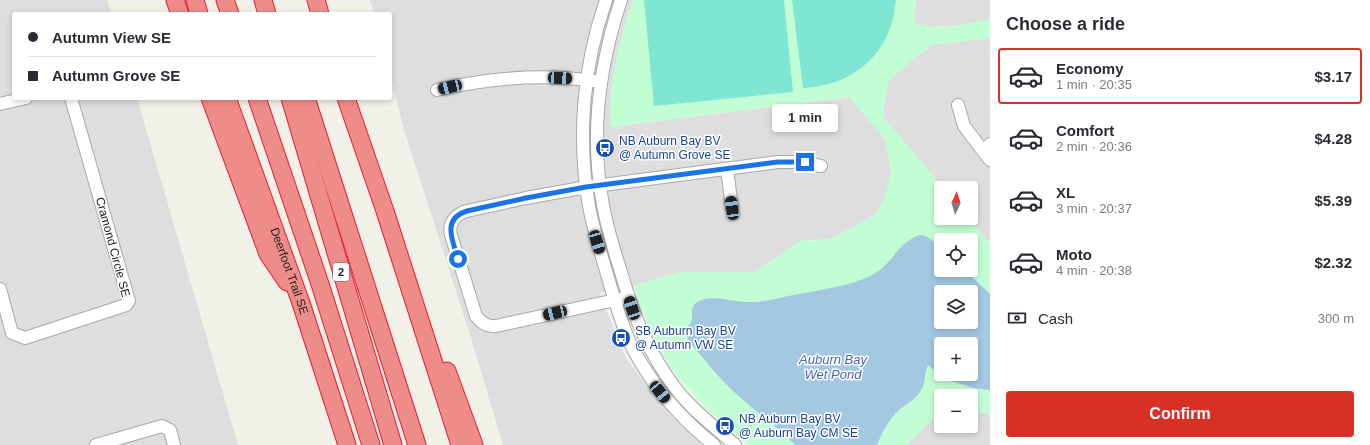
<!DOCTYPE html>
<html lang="en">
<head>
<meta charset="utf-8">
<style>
	body { margin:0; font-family:Arial,sans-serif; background:#f7f7f7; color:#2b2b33; height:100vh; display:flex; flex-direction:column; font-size:15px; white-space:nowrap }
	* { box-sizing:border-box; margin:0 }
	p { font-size:13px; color:#7c7c81 }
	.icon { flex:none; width:22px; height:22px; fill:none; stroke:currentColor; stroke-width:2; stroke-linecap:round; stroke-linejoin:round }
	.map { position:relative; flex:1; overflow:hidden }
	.side { display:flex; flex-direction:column; background:#fff; width:380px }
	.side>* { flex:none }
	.hud { position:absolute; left:12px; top:12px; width:380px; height:88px; border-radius:4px; box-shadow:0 2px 6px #0003; display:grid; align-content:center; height:88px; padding:0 16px; background:#fff }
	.needle { width:26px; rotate:4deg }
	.controls { position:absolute; left:934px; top:181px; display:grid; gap:8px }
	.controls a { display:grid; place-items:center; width:44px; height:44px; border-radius:4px; background:#fff; box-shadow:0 2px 6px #0003; font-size:20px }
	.end { position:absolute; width:18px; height:18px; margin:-9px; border:5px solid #1a73e8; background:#fff; box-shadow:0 0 0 2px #fff }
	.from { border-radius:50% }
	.bubble { position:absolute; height:28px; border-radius:4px; background:#fff; box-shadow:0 2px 6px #0003; font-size:13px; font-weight:600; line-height:28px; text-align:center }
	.car { position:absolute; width:12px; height:24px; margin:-12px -6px; border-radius:5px; box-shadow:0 0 3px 1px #0007; background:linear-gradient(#222 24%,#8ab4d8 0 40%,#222 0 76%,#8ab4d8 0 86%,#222 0) }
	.hud b { display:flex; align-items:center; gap:14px; height:38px; font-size:15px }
	.hud b+b { border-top:1px solid #e1e1e2 }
	.hud i { width:10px; height:10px; background:#2b2b33 }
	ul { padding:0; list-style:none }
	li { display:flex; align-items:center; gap:12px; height:56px; margin:0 8px 6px; padding:0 8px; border:2px solid transparent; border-radius:4px }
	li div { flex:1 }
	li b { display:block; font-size:15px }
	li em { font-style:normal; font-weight:600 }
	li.current { border-color:#d93025 }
	li>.icon { width:36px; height:36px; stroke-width:1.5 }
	h2 { padding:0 16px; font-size:18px; line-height:48px }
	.pay { display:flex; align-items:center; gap:10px; height:44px; padding:0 16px; font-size:15px }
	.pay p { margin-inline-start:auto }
	.primary-button { display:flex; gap:8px; margin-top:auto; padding:8px 16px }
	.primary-button a { flex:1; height:46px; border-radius:4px; background:#d93025; color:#fff; font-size:16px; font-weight:600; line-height:46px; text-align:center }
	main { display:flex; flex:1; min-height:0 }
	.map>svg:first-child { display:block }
	.residential { fill:#dfdede }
	.park { fill:#c2fed3; fill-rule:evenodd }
	.pitch { fill:#80e6d4 }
	.water { fill:#a4c7e2; fill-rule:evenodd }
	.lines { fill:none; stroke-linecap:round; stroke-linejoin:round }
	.minor-casing { stroke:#a8a8a8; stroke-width:14 }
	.highway-casing { stroke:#e91b36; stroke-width:19 }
	.minor { stroke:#fff; stroke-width:12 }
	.highway { stroke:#ee8c8a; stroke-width:17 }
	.route { stroke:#1a73e8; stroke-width:5 }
	.labels { text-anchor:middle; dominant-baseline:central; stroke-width:3; stroke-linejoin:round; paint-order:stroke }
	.shield { fill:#fff; stroke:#646464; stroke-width:1 }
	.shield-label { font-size:11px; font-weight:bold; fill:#212121 }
	.transit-label { font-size:12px; fill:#164399; stroke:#fff; text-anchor:start }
	.street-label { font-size:12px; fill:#212121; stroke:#fff }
	.water-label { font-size:13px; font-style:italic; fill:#4566b9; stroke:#fff }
</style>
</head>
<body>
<main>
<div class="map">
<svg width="990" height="445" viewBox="0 0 990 445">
	<rect width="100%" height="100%" fill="#f2f1e7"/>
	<path class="residential" d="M 0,0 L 107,0 L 112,14 L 14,14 L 14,98 L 137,98 L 238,445 L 0,445 Z
		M 370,0 L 633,0 L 625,24 L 616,66 L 610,127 L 850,97 L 885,139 L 891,172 L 884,200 L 876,214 L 861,223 L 830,239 L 800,241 L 755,272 L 680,272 L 634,286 L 599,293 L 627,360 L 673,418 L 702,445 L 503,445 L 471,338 L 405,133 L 390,76 L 390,14 L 374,14 Z
		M 916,0 L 990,0 L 990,19 L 964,25 L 924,27 L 914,24 Z
		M 990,38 L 990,244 L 968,218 L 971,218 L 971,188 L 943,188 L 885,119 L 883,112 L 888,80 L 931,45 Z
		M 971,412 L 987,413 L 990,415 L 990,445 L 906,445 L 930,421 L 941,417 L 941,426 L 971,426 Z"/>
	<path class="park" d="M 633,0 L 916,0 L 914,23 C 937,32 967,24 990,19 L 990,38 L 931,45 L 889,80 L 883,112 L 885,119 L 943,188 L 941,188 L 941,218 L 968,218 L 990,244 L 990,415 L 986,413 L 971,412 L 971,396 L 941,396 L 941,417 L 930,421 L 906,445 L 748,445 C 727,426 704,408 686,386 C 660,358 646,322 634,286 L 680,272 L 755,272 L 800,241 L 830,239 L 861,223 L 876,214 L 884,200 L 891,172 L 885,139 L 849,97 L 610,127 C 611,113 610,98 612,84 C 616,55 624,27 633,0 ZM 941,240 L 971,240 L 971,270 L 941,270 ZM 941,292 L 971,292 L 971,322 L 941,322 ZM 941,344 L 971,344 L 971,374 L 941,374 Z"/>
	<path class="pitch" d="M 644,0 L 784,0 L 793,92 L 654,106 Z
		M 792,0 L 896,0 C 892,52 855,86 803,88 Z"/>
	<path class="water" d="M 920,235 L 926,236 L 941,247 L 941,270 L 965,270 L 990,294 L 990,390 L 973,388 L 945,379 L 928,365 C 924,374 926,384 920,392 C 915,400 906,404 899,410 C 889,420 882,432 877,445 L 795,445 C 776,425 753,410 733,391 C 716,375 703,358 688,340 C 683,325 691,328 692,318 C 692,311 691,306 697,302 C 711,294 730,301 745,302 C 763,303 781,297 799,294 C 808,292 817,291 826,289 C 844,285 865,281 880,270 C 895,258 901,240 920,235 ZM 941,292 L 971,292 L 971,322 L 941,322 ZM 941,344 L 971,344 L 971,374 L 941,374 Z"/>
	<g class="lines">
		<g class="minor-casing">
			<path id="minor" d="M 606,0 C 583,66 577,138 589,206 C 593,228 600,250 606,271 C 613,295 620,320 630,343 C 650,383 679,417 714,445
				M 621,0 C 599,66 590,136 603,205 C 607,228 614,250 621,272 C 634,317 648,352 676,389 C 693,411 715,427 735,445
				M 437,90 C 489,78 541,73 594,81
				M 0,104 L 26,98
				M 958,105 L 964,126 L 983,151
				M 990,144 L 983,151 L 990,160
				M 727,169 L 732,208
				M 0,289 L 12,333 L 25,338 L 126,305 L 129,301 L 71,98
				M 629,297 L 496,326 C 487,327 481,323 476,316 L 451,235 C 448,223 456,214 467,211 L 526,198 L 587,187 L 778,162 L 799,162 L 821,166
				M 96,445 L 162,426 L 170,430 L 174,445"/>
		</g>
		<g class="highway-casing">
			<g id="highway">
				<path d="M 175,0 L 180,14"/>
				<path d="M 195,0 L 199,14"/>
				<path d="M 225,0 L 230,14"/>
				<path d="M 263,0 L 267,14"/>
				<path d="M 316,0 L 320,14"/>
				<path d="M 210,98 L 268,254 L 287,282"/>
				<path id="s1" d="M 227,98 L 301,303 L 347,445"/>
				<path d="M 257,98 L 320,284 L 371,445"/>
				<path d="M 290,98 L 393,445"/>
				<path d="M 304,98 L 308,104 L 417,445"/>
				<path d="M 346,98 L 385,211 L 460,445"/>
				<path d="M 447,371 L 474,445"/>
			</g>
		</g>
		<use href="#minor" class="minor"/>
		<use href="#highway" class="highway"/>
	</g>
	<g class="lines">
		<path class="route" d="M 458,259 C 453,241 441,219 467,211 L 526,198 L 586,187 L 778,162 L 805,162"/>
	</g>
	<defs>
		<g id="bus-disc" transform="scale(1)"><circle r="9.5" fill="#1a4fb4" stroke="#fff"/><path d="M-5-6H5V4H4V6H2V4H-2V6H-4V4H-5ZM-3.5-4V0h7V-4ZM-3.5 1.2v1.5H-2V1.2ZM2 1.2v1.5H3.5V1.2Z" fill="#fff"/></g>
	</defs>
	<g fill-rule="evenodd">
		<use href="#bus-disc" x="605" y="148"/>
		<use href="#bus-disc" x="621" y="338"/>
		<use href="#bus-disc" x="725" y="426"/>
	</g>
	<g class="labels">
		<rect class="shield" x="333" y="263" width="16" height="18" rx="3"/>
		<g class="shield-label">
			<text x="341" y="272">2</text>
		</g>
		<g class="transit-label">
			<text x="619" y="141">NB Auburn Bay BV<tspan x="619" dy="14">@ Autumn Grove SE</tspan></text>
			<text x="635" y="331">SB Auburn Bay BV<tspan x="635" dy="14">@ Autumn VW SE</tspan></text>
			<text x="739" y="419">NB Auburn Bay BV<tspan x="739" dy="14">@ Auburn Bay CM SE</tspan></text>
		</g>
		<g class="street-label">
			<text transform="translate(113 247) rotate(75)">Cramond Circle SE</text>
			<text stroke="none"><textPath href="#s1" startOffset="184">Deerfoot Trail SE</textPath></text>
		</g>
		<g class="water-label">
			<text x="833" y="359">Auburn Bay<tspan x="833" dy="15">Wet Pond</tspan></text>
		</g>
	</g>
</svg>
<div class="controls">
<a><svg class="needle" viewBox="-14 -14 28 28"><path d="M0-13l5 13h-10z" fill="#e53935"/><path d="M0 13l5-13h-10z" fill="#7c7c81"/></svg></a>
<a><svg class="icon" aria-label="locate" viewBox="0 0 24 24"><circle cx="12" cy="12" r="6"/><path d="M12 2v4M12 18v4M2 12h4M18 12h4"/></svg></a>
<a><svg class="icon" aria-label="layers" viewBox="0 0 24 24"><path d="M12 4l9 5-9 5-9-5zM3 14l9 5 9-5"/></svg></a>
<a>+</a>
<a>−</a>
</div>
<i class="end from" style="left:458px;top:259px"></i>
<i class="end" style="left:805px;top:162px"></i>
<div class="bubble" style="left:772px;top:104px;width:66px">1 min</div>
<i class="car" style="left:560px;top:78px;rotate:93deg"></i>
<i class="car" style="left:450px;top:87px;rotate:257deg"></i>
<i class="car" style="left:732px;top:208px;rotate:352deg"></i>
<i class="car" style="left:597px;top:242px;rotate:163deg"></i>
<i class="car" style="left:632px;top:308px;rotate:342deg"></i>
<i class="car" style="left:555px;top:313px;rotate:257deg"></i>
<i class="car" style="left:660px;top:392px;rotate:141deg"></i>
<div class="hud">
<b><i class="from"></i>Autumn View SE</b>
<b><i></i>Autumn Grove SE</b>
</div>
</div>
<section class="side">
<h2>Choose a ride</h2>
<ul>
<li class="current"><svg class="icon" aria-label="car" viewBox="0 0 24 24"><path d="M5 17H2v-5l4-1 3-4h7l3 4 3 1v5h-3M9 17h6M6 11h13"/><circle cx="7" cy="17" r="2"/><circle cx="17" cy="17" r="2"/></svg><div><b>Economy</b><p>1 min · 20:35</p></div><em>$3.17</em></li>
<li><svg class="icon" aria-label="car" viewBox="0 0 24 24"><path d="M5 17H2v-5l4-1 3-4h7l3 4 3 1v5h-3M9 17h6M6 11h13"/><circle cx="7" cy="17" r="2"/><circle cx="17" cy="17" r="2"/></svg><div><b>Comfort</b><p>2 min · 20:36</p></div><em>$4.28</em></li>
<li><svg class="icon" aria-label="car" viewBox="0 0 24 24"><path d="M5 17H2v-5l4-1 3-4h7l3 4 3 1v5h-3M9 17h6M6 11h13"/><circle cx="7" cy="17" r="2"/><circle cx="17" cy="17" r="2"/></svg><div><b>XL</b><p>3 min · 20:37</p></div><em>$5.39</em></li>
<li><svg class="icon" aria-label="car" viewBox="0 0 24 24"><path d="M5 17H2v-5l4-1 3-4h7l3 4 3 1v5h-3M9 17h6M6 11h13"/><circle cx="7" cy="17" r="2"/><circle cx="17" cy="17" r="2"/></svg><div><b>Moto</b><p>4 min · 20:38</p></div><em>$2.32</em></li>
</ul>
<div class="pay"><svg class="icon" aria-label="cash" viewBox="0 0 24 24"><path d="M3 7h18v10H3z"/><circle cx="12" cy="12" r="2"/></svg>Cash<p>300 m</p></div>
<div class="primary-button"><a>Confirm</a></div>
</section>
</main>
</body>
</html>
